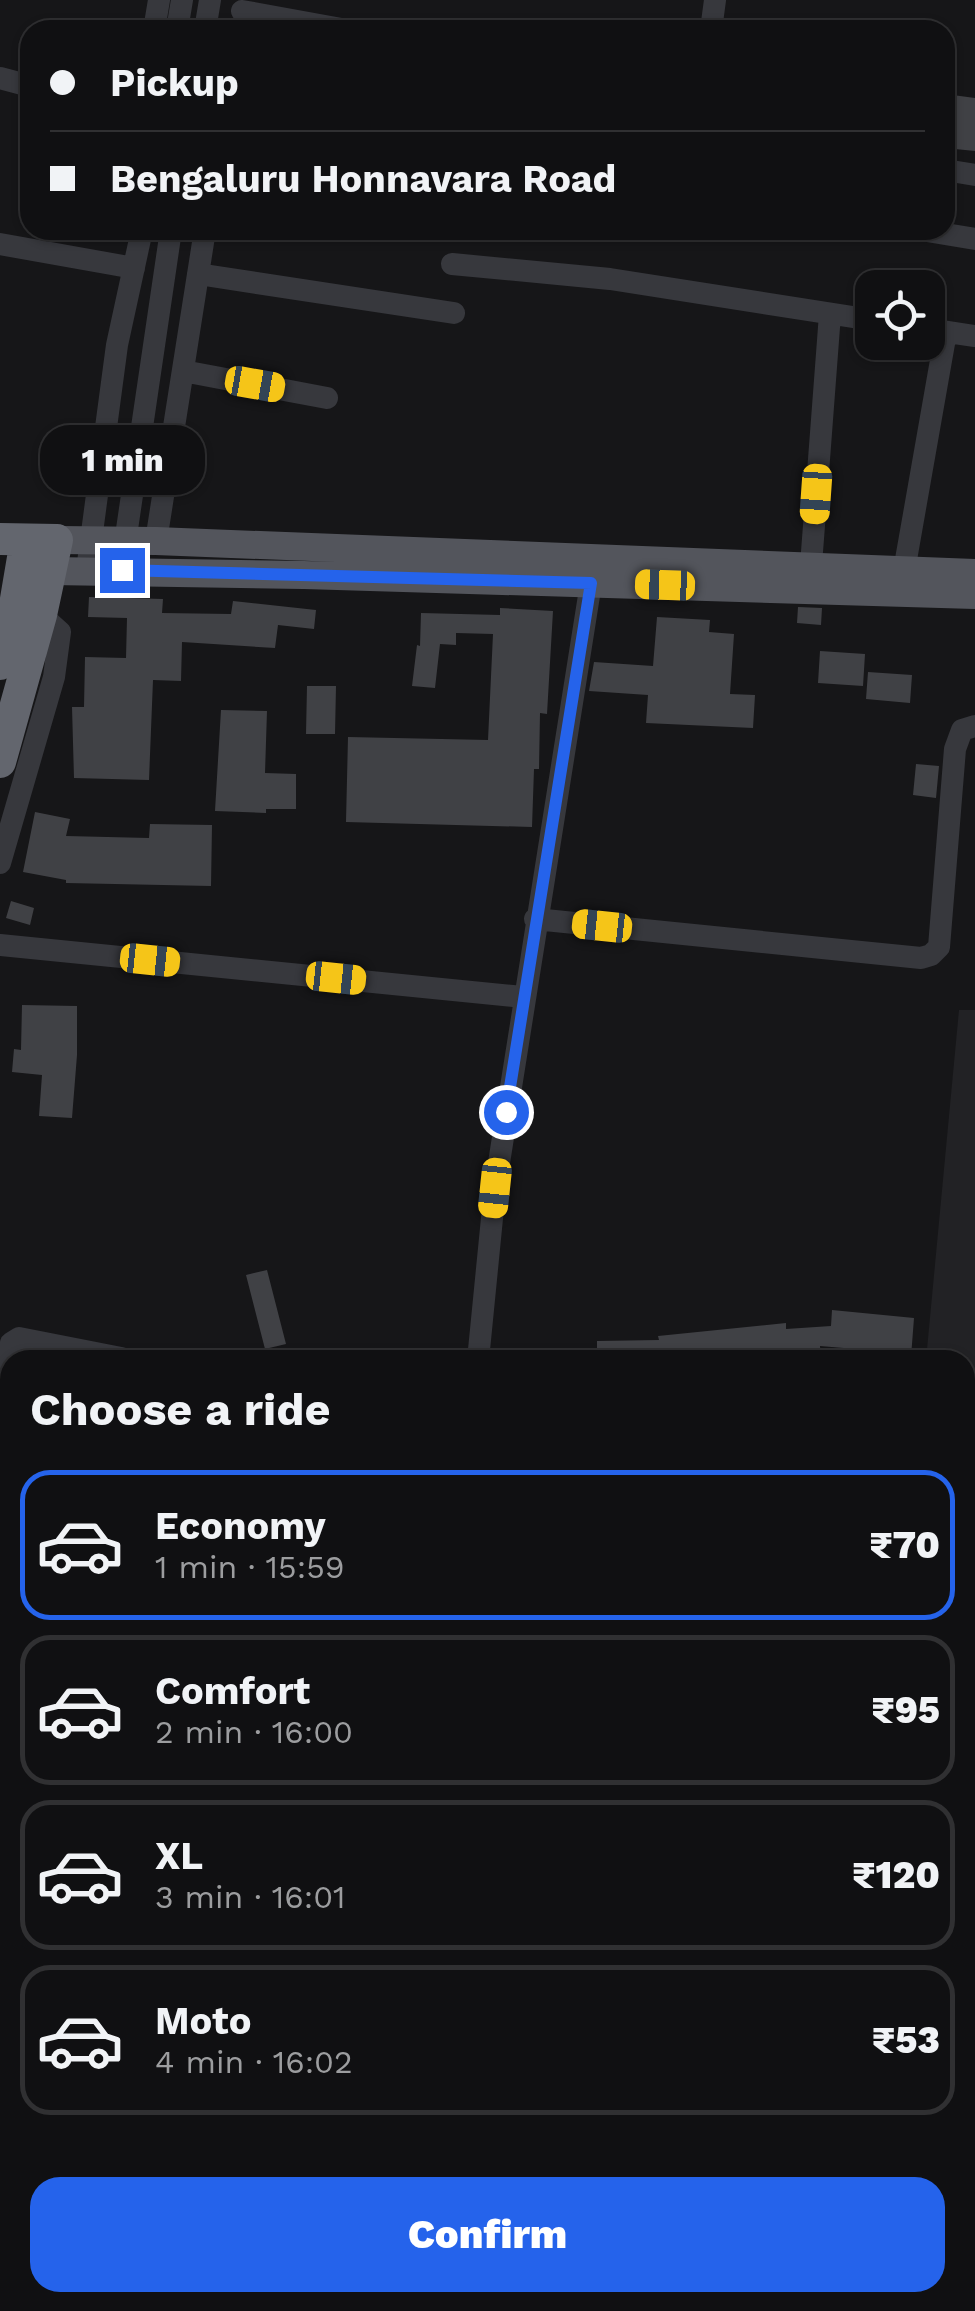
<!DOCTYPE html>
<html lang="en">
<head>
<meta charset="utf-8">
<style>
	body { margin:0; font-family:"Work Sans",sans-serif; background:#19191b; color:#f1f3f6; height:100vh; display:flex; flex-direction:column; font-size:38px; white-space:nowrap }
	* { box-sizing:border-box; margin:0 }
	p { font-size:32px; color:#9c9d9f }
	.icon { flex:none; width:55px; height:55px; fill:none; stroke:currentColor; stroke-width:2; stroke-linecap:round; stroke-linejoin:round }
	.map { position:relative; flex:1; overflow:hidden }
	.drawer { position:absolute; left:0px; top:1350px; width:975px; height:962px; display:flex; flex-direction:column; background:#101012; border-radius:30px 30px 0 0; box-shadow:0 2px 8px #0004,0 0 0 2px #303032 }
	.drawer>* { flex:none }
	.top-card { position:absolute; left:20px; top:20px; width:935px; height:220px; border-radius:30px; box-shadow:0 2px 8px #0004,0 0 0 2px #303032; display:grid; align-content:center; height:220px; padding:0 30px; background:#101012 }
	.buttons { position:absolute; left:855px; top:270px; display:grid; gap:20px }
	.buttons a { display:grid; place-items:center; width:90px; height:90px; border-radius:20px; background:#101012; box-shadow:0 2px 8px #0004,0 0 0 2px #303032; font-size:50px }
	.end { position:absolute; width:45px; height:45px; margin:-22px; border:12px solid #2563eb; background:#fff; box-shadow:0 0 0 5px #fff }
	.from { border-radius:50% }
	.bubble { position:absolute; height:70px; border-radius:30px; background:#101012; box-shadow:0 2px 8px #0004,0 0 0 2px #303032; font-size:32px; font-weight:800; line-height:70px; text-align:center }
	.car { position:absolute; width:30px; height:60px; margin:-30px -15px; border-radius:12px; box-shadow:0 0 8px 2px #0007; background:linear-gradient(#f5c518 24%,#345 0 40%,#f5c518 0 76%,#345 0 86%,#f5c518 0) }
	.top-card b { display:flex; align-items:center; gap:35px; height:95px; font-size:38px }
	.top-card b+b { border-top:2px solid #303032 }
	.top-card i { width:25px; height:25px; background:#f1f3f6 }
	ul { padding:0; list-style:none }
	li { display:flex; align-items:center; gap:30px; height:150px; margin:0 20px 15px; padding:0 10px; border:5px solid #303032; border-radius:30px }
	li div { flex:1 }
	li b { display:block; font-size:38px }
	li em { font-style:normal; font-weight:800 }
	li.selected { border-color:#2563eb }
	li>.icon { width:90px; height:90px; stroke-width:1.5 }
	h2 { padding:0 30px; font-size:45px; line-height:120px }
	.action { display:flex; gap:20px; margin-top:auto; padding:20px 30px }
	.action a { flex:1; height:115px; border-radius:30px; background:#2563eb; color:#fff; font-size:40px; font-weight:800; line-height:115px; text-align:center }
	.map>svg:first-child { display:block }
	.built { fill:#222225 }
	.building { fill:#404145 }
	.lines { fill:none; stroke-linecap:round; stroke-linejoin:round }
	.minor { stroke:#37383d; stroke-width:22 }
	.major { stroke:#53555c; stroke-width:28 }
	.highway { stroke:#63666e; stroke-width:32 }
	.route { stroke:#2563eb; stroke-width:12 }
</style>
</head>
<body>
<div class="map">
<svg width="975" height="2311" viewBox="0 0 975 2311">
	<rect width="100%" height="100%" fill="#161618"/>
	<path class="built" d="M 959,1010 L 975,1010 L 975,1898 L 965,1896 L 965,1360 L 926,1360 Z"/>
	<path class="building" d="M 945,94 L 975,98 L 975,151 L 945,148 Z
		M 89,597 L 163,599 L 162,613 L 231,614 L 233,601 L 316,610 L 314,629 L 278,625 L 275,648 L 182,642 L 181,681 L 153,680 L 149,780 L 74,778 L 72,707 L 84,707 L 85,657 L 126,658 L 127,618 L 88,617 Z
		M 798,607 L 822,608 L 821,625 L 797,623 Z
		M 500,608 L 553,611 L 547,714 L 540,713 L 539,769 L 534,769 L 532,827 L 346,822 L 348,737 L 488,740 L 493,634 L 456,633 L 456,645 L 440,644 L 435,688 L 412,686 L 417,645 L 420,646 L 421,613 L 500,615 Z
		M 657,617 L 710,620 L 709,632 L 734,634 L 730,694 L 755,695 L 753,728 L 646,723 L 648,695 L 589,691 L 594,662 L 653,666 Z
		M 820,651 L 865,654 L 863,686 L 818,683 Z
		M 868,672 L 912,675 L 910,703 L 866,699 Z
		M 307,686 L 336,686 L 335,734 L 306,734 Z
		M 221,710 L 267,711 L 265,773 L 296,774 L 296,809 L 266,809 L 266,813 L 215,811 Z
		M 916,764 L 939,766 L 936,798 L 913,795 Z
		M 35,812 L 70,819 L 66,836 L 149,838 L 150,824 L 212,825 L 211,886 L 66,883 L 66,880 L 23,872 Z
		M 11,901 L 34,908 L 30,925 L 6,918 Z
		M 22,1005 L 77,1006 L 77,1055 L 72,1118 L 39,1116 L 42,1075 L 12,1072 L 14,1049 L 21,1050 Z
		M 267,1270 L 286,1344 L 265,1349 L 246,1275 Z
		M 832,1310 L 914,1318 L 911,1357 L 867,1355 L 867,1350 L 820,1346 L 821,1357 L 782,1360 L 597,1360 L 597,1341 L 659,1340 L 658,1336 L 786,1323 L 786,1329 L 831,1326 Z"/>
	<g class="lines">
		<path class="minor" d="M 242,11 L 347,30
			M 154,30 L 159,0
			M 177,30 L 182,0
			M 205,30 L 210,0
			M 711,30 L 715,0
			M 0,78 L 30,86
			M 945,170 L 975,175
			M 921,230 L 975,239
			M 0,244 L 134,268
			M 452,264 L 610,279 L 872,320
			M 198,274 L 454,313
			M 928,329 L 975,336
			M 183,371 L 327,398
			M 156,541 L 205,230
			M 811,565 L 830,314
			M 87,570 L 117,345 L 142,230
			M 121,570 L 171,230
			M 904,571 L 946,332
			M 0,863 L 54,677 L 60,632 L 41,615
			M 535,919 L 921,958 L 931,955 L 939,947 L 955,749 L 962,730 L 975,726
			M 0,945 L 523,997
			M 478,1360 L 495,1188 L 591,583
			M 0,1387 L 11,1343 L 19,1338 L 121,1358
			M 0,1459 L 10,1459
			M 0,1550 L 10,1550
			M 0,1654 L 10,1654
			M 965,1914 L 975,1915
			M 965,2000 L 975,2002
			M 965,2055 L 975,2057
			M 0,2116 L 10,2077
			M 965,2149 L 975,2151
			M 965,2244 L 975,2245
			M 965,2297 L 975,2299
			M 326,2302 L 356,2311
			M 492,2302 L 528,2311
			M 105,2311 L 107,2302
			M 284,2311 L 286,2302
			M 472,2311 L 474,2302
			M 803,2311 L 805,2302"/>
		<path class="major" d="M 57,540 L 156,541 L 975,573
			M 51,571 L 304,575 L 975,595"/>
		<path class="highway" d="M 0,539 L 57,540 L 41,615 L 0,762
			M 0,664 L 15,605 L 26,540"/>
	</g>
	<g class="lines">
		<path class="route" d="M 122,570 L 591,583 L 506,1112"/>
	</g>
</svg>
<div class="buttons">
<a><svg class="icon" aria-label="locate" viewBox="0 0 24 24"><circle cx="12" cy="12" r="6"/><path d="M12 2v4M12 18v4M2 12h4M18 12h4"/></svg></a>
</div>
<i class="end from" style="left:506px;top:1112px"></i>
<i class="end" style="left:122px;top:570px"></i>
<div class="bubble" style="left:40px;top:425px;width:165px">1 min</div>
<i class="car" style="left:255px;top:384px;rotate:100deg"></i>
<i class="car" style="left:816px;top:494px;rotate:184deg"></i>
<i class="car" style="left:665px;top:585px;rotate:272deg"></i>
<i class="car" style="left:602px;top:926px;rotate:276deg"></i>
<i class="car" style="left:150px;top:960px;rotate:96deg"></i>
<i class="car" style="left:336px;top:978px;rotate:96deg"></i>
<i class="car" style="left:495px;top:1188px;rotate:186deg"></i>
<div class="top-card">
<b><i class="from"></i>Pickup</b>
<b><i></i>Bengaluru Honnavara Road</b>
</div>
<section class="drawer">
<h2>Choose a ride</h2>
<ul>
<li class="selected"><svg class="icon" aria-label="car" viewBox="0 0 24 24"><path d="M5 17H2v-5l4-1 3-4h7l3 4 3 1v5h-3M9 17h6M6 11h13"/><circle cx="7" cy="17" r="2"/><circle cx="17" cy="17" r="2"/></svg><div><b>Economy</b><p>1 min · 15:59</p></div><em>₹70</em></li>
<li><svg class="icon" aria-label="car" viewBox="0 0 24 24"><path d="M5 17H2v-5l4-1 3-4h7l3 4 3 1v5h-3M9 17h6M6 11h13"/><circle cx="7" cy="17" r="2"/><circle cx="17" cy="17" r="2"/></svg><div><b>Comfort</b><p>2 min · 16:00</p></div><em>₹95</em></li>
<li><svg class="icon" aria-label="car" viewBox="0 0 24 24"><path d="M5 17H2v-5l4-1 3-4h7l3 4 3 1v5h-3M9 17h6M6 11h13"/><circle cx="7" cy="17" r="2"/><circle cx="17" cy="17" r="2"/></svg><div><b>XL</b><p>3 min · 16:01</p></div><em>₹120</em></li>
<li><svg class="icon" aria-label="car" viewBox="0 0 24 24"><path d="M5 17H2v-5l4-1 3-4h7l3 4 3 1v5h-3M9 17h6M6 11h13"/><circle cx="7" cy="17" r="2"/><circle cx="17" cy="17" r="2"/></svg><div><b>Moto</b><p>4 min · 16:02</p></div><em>₹53</em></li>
</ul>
<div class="action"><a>Confirm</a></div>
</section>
</div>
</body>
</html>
